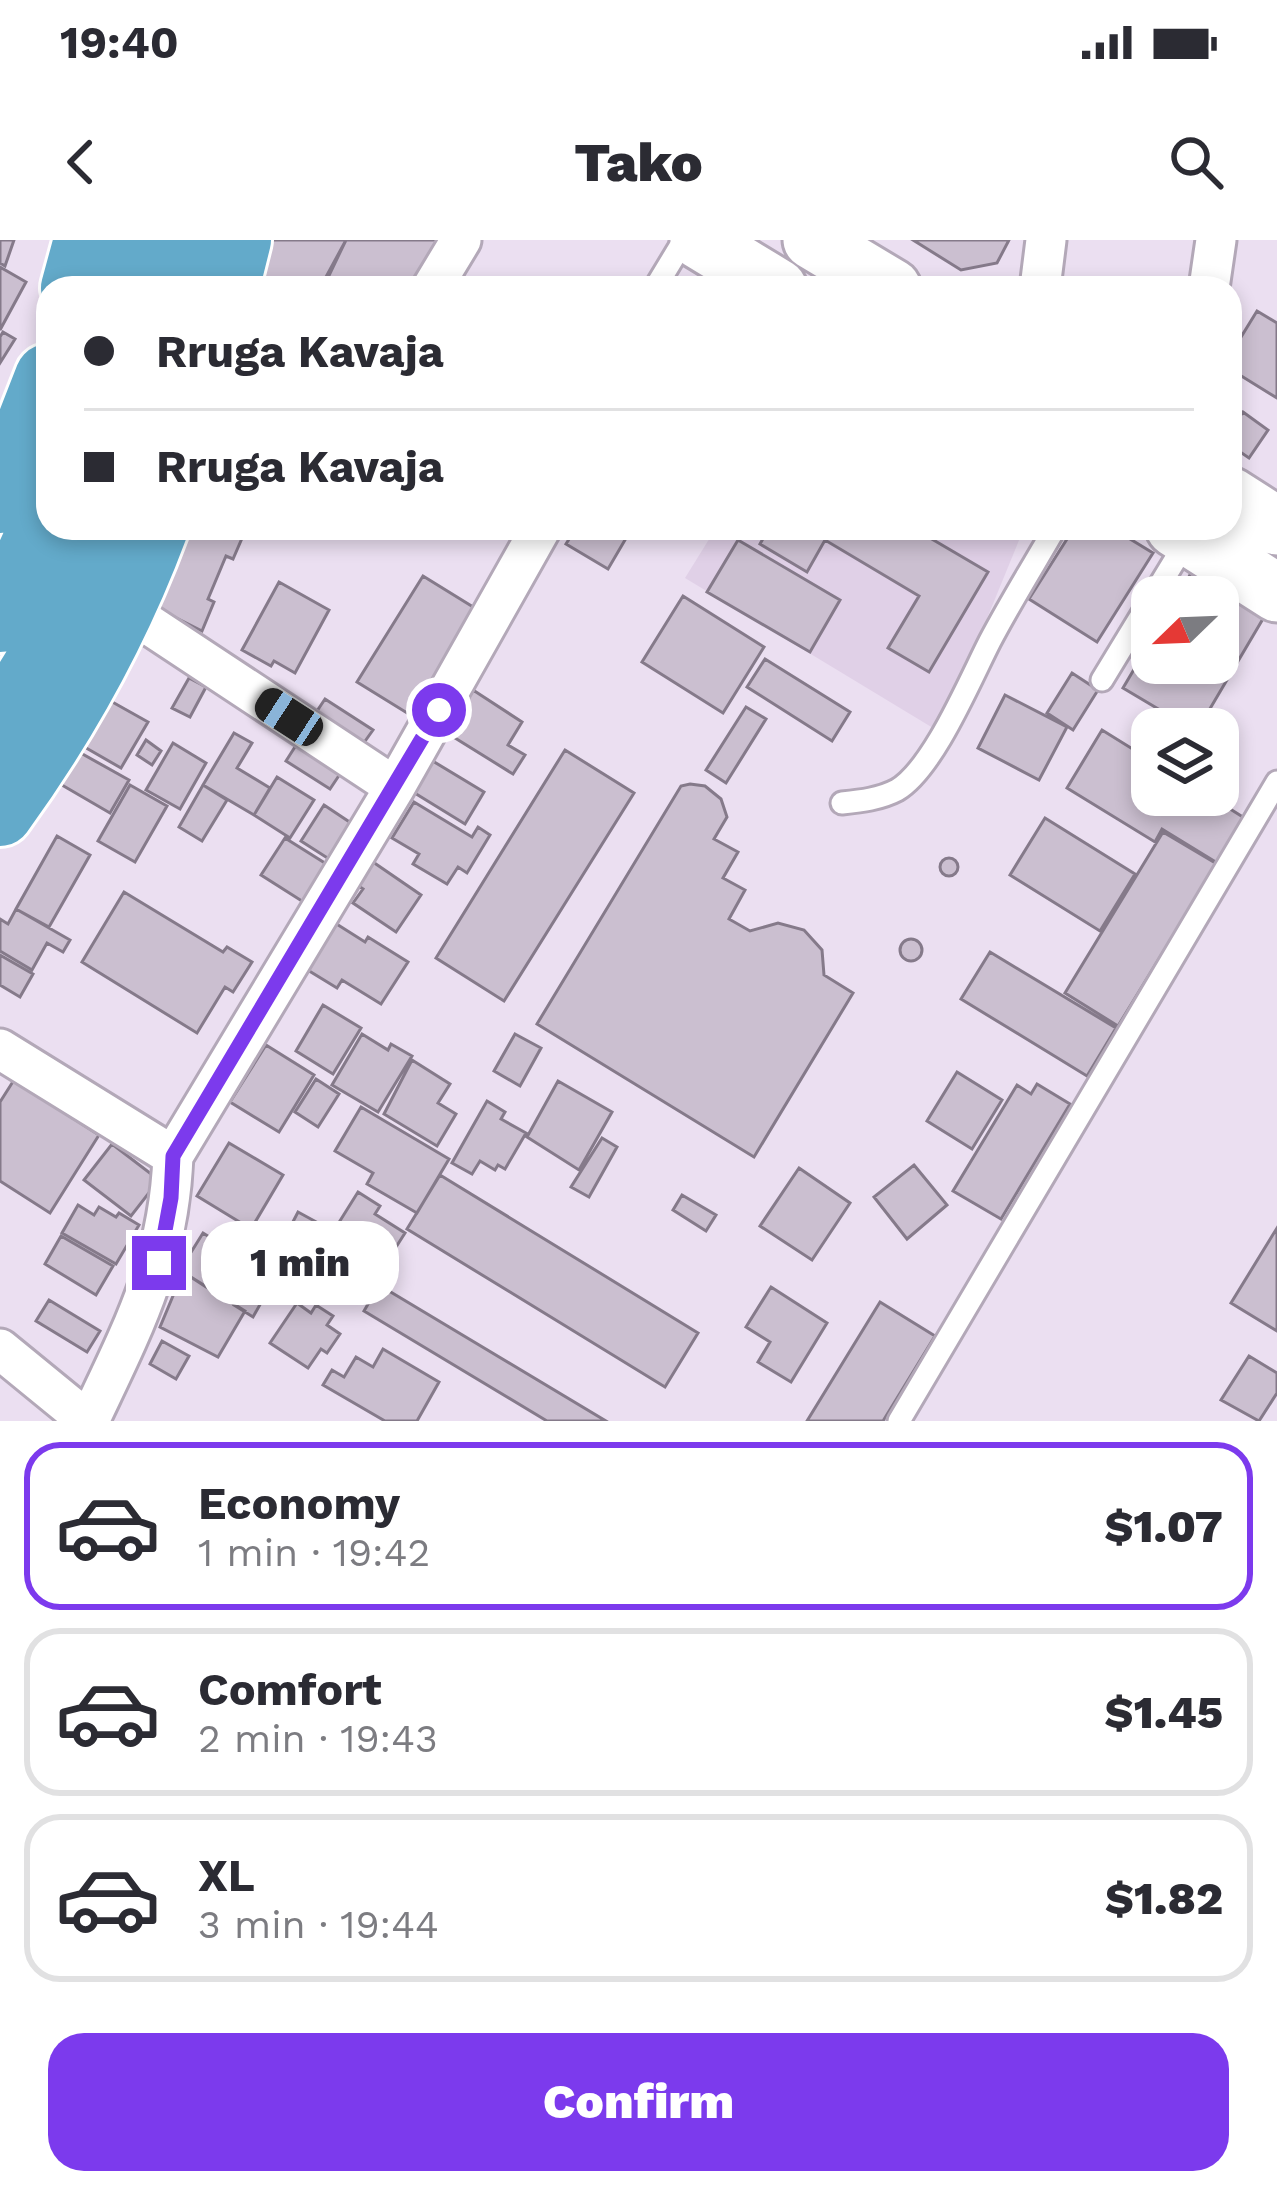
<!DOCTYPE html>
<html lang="en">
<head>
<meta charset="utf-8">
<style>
	body { margin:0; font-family:"Work Sans",sans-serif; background:#f2f2f3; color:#2b2b33; height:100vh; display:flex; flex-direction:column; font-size:45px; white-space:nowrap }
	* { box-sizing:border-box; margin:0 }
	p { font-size:39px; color:#7c7c81 }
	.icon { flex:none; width:66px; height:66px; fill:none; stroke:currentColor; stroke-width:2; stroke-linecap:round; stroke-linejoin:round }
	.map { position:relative; height:1181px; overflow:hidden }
	.sheet { display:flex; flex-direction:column; background:#fff; flex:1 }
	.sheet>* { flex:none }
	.guide { position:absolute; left:36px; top:36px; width:1206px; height:264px; border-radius:36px; box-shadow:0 6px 18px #0003; display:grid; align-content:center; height:264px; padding:0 48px; background:#fff }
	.needle { width:78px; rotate:247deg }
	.fabs { position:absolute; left:1131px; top:336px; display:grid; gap:24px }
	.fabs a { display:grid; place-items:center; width:108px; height:108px; border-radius:24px; background:#fff; box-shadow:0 6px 18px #0003; font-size:60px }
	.end { position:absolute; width:54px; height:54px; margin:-27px; border:15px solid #7c3aed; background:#fff; box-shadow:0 0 0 6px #fff }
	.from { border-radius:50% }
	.bubble { position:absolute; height:84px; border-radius:36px; background:#fff; box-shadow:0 6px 18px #0003; font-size:39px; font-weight:800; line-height:84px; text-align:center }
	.car { position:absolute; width:36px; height:72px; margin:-36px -18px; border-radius:15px; box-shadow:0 0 9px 3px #0007; background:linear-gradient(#222 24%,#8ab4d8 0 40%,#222 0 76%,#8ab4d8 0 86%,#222 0) }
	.guide b { display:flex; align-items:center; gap:42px; height:114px; font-size:45px }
	.guide b+b { border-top:3px solid #e1e1e2 }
	.guide i { width:30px; height:30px; background:#2b2b33 }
	ul { padding:21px 0 0; list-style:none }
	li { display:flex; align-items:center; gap:36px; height:168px; margin:0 24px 18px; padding:0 24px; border:6px solid #e1e1e2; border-radius:36px }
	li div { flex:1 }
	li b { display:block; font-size:45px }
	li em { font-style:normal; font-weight:800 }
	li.selected { border-color:#7c3aed }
	li>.icon { width:108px; height:108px; stroke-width:1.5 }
	.action { display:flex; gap:24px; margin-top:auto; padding:24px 48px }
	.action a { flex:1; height:138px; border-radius:36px; background:#7c3aed; color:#fff; font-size:48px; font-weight:800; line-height:138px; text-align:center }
	.status { display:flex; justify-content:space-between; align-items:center; height:84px; padding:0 60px; background:#fff; direction:ltr }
	.status svg { height:33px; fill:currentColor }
	header { display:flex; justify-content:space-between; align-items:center; height:156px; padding:0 48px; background:#fff; font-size:54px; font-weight:800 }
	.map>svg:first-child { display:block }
	.built { fill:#e0d0e7 }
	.building { fill:#cbbfd0; stroke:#857a8a; stroke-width:3 }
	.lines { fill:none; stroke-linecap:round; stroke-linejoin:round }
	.service-casing { stroke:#b3a8b8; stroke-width:27 }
	.minor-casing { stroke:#b3a8b8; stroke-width:45 }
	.secondary-casing { stroke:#b3a8b8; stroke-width:63 }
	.trunk-casing { stroke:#fff; stroke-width:72 }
	.service { stroke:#fff; stroke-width:21 }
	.minor { stroke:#fff; stroke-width:39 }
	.secondary { stroke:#fff; stroke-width:57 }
	.trunk { stroke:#63aaca; stroke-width:66 }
	.route { stroke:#7c3aed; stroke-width:15 }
</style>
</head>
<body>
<div class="status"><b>19:40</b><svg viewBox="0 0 49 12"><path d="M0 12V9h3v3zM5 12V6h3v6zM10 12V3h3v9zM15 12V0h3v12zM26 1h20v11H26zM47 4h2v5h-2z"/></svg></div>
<header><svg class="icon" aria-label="back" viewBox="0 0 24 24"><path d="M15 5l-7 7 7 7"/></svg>Tako<svg class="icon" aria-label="search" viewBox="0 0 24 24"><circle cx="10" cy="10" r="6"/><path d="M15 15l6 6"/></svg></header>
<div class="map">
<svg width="1277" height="1181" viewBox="0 0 1277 1181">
	<rect width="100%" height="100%" fill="#ebdff1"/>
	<path class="built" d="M 716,288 L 1024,288 L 972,415 L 933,488 L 685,338 Z"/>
	<path class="building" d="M 0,0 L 14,0 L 5,26 L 0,23 Z
		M 272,0 L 346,0 L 320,48 L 250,45 Z
		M 346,0 L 450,0 L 423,48 L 323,48 Z
		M 913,0 L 1009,0 L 997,23 L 961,30 Z
		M 0,27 L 26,42 L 0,90 Z
		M 1257,71 L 1277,83 L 1277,158 L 1230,129 L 1230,115 Z
		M 3,92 L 15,99 L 0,123 L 0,97 Z
		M 1243,172 L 1268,190 L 1249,218 L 1230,205 L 1230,191 Z
		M 168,288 L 246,289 L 233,319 L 226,316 L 208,359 L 214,362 L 202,391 L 137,358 Z
		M 576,288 L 632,288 L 608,329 L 566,304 Z
		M 769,288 L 913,288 L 988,332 L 929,432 L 888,408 L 919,356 L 825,300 L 807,332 L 760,304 Z
		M 1074,288 L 1112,288 L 1153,313 L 1097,402 L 1029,359 Z
		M 738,300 L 840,360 L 810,412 L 707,352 Z
		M 1194,328 L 1267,372 L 1198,489 L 1192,489 L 1123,448 L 1152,399 L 1152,423 L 1218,423 L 1218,357 L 1177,357 Z
		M 423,336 L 478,370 L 412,476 L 357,442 Z
		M 279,342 L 329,370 L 295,433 L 274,421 L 271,426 L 242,410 Z
		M 683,356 L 764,407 L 723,473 L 642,422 Z
		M 765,419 L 850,472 L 832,501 L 747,447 Z
		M 1072,433 L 1098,450 L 1073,490 L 1047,473 Z
		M 189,438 L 206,447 L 190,477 L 172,468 Z
		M 473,450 L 522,482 L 508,505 L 525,515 L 513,534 L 447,493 Z
		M 1005,455 L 1067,487 L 1039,540 L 978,508 Z
		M 107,459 L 148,482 L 121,528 L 81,505 Z
		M 325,459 L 373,490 L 358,511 L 311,480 Z
		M 746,467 L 766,479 L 726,543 L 706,530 Z
		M 1102,490 L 1152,521 L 1152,555 L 1208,555 L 1246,579 L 1219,624 L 1162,589 L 1155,602 L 1067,548 Z
		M 234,493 L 252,503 L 237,528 L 270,548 L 254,575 L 203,545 Z
		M 300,499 L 344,528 L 330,549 L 286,521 Z
		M 146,500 L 161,511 L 152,525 L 137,515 Z
		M 61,502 L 129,540 L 110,573 L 43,534 Z
		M 173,503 L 206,523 L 180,569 L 146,550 Z
		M 565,510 L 634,553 L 504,761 L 436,718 Z
		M 431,520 L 484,552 L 465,584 L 413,552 Z
		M 277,537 L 314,560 L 290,598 L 254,575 Z
		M 690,544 L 705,546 L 721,559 L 727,577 L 714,599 L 738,612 L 723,638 L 745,650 L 729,679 L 750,691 L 778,683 L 804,690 L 822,710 L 824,735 L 853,753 L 754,917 L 537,784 L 681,546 Z
		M 130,545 L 167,566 L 135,622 L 98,601 Z
		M 203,545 L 227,560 L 202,601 L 179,587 Z
		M 414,562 L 472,597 L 478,587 L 490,595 L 467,633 L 458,627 L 447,644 L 413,624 L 419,614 L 392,598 Z
		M 324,565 L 351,583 L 329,619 L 301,601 Z
		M 1045,578 L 1135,634 L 1100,691 L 1010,635 Z
		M 1163,592 L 1217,624 L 1118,786 L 1065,753 Z
		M 57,596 L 90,615 L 49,687 L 16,669 Z
		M 285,598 L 328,625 L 305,663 L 261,635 Z
		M940 627a9 9 0 1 1 18 0a9 9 0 1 1-18 0Z
		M 373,622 L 421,655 L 396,692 L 353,663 L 363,649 L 357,645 Z
		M 124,652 L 223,712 L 227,707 L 252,722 L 233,752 L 225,747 L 197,793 L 82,722 Z
		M 16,669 L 70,700 L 63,712 L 47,703 L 32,730 L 0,711 L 0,679 L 8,684 Z
		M 335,683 L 365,702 L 368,697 L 408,722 L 381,764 L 342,740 L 337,748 L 306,729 Z
		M900 710a11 11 0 1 1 22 0a11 11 0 1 1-22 0Z
		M 990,712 L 1116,788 L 1087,836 L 961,759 Z
		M 0,715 L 33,734 L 20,757 L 0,745 Z
		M 323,765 L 361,788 L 333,834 L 296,811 Z
		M 362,794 L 388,810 L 391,804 L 412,816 L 378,872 L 332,845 Z
		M 515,794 L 541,808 L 520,846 L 494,831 Z
		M 266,805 L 314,835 L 279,892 L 230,862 Z
		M 412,820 L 450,844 L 438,863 L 456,874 L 437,906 L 384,874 Z
		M 957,832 L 1002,860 L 972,909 L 927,881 Z
		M 316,839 L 339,854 L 318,887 L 295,872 Z
		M 14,840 L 99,895 L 50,973 L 0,941 L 0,862 Z
		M 558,841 L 612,872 L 579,930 L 527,897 Z
		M 1037,844 L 1070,864 L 1001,979 L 953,951 L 1017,845 L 1031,854 Z
		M 487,861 L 505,872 L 501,879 L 526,893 L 505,929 L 498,925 L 495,930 L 480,921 L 472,934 L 452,923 Z
		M 361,867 L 449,919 L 417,973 L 367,944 L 373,933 L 335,911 Z
		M 602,898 L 617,907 L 589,957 L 571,947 Z
		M 229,903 L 283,935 L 251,989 L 197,956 Z
		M 112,904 L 159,940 L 131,976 L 84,940 Z
		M 914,925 L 947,965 L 907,999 L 874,957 Z
		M 799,928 L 850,963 L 812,1020 L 760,986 Z
		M 440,935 L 698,1093 L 665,1147 L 407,989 Z
		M 358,952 L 380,966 L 375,974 L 405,993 L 382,1029 L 349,1008 L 357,996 L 338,984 Z
		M 682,955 L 716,975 L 706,991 L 673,970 Z
		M 78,965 L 94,975 L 99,967 L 116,977 L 119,973 L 139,985 L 116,1024 L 62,993 Z
		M 298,972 L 342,996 L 332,1014 L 352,1025 L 344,1040 L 281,1005 Z
		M 1277,988 L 1277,1091 L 1231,1063 Z
		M 203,993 L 246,1020 L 223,1058 L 180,1030 Z
		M 61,996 L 113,1026 L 96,1055 L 45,1024 Z
		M 183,1032 L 245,1071 L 218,1117 L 160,1087 Z
		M 253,1034 L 271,1045 L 253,1077 L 234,1065 Z
		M 379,1045 L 606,1181 L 547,1181 L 364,1071 Z
		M 771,1047 L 827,1083 L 791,1142 L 758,1122 L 770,1102 L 746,1087 Z
		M 49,1060 L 100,1091 L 87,1112 L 36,1081 Z
		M 880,1062 L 935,1096 L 883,1181 L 807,1181 Z
		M 297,1063 L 311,1073 L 316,1065 L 333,1076 L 327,1085 L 340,1094 L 327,1113 L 321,1109 L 308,1128 L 270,1103 Z
		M 162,1101 L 189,1116 L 176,1139 L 150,1124 Z
		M 383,1109 L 439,1142 L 417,1181 L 385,1181 L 323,1145 L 332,1130 L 344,1137 L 356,1117 L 373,1127 Z
		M 1249,1116 L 1277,1133 L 1277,1153 L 1259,1181 L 1221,1160 Z"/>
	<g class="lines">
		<g class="service-casing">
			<path id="service" d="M 655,48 L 684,0
				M 1102,440 L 1189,297
				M 842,563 C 861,561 880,559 897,550 C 933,529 970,440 990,401 C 1010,363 1033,326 1055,288
				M 899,1181 L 1277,542"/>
		</g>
		<g class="minor-casing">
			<path id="minor" d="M 432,48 L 461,0
				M 1040,48 L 1046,0
				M 1209,48 L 1216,0
				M 148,384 L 395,547
				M 0,809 L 173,916
				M 0,1109 L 88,1181
				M 89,1181 C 133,1088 169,1021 173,916 L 395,547 L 541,288"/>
		</g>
		<g class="secondary-casing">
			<path id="secondary" d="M 699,0 L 778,48
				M 812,0 L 892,48
				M 1230,256 L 1277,286
				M 1175,288 L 1277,353"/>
		</g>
		<g class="trunk-casing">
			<path id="trunk" d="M 74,48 L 87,0
				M 124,48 L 136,0
				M 176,48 L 190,0
				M 226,48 L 238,0
				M 0,260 L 48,137
				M 0,379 L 48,275
				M 0,485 L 40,420 L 98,288
				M 0,573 C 64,485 117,390 155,288"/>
		</g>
		<use href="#service" class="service"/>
		<use href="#minor" class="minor"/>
		<use href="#secondary" class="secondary"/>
		<use href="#trunk" class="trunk"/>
	</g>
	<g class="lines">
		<path class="route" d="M 159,1023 L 171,958 L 173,916 L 439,470"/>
	</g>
</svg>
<div class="fabs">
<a><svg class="needle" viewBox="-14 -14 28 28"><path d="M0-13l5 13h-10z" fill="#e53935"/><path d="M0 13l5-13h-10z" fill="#7c7c81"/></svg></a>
<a><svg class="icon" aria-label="layers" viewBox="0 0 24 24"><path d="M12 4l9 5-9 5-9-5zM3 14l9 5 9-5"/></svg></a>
</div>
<i class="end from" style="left:439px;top:470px"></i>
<i class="end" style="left:159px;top:1023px"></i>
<div class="bubble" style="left:201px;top:981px;width:198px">1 min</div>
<i class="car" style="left:289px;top:477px;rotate:303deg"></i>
<div class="guide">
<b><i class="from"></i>Rruga Kavaja</b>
<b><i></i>Rruga Kavaja</b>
</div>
</div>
<section class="sheet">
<ul>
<li class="selected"><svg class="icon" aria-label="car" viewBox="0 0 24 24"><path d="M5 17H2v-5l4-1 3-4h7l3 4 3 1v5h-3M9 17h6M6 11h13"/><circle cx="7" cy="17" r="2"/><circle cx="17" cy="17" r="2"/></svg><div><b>Economy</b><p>1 min · 19:42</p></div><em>$1.07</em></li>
<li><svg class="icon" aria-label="car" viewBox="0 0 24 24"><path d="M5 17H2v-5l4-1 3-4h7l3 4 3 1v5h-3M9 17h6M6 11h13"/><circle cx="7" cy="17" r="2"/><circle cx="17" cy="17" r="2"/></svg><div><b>Comfort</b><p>2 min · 19:43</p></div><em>$1.45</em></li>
<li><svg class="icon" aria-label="car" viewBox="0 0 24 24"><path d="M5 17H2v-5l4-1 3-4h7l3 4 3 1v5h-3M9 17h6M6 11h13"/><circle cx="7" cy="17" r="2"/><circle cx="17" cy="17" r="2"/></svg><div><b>XL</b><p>3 min · 19:44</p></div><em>$1.82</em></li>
</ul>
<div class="action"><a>Confirm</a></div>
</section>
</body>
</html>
